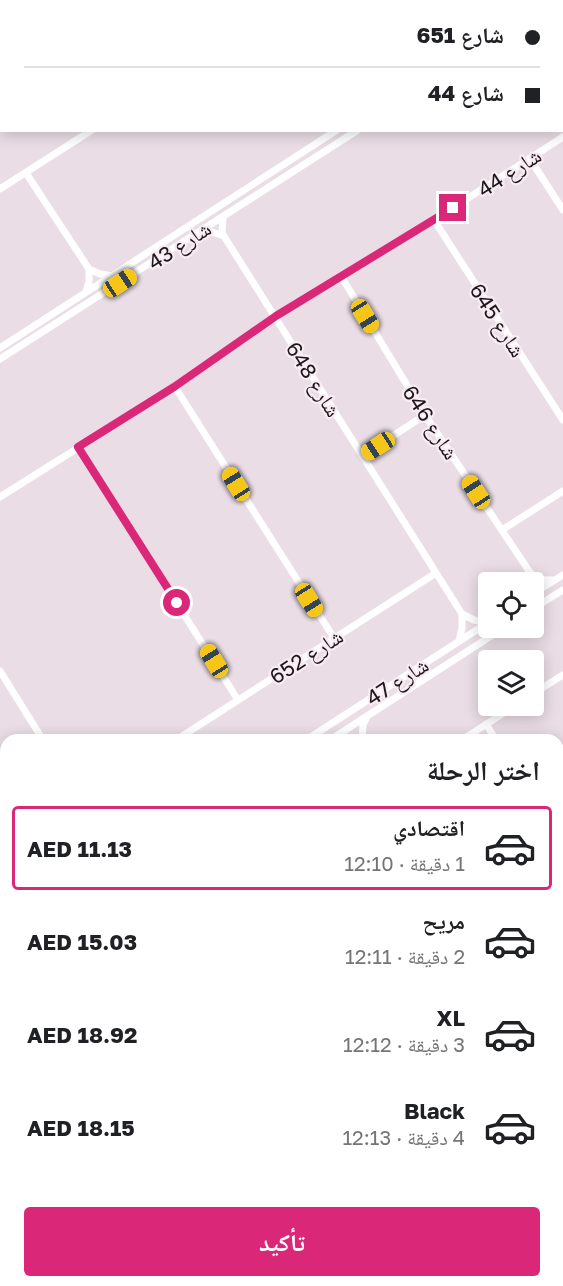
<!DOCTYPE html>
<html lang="ar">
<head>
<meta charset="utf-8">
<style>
	body { margin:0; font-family:"Golos Text","Noto Naskh Arabic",sans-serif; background:#f6f6f6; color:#202124; direction:rtl; height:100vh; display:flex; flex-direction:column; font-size:22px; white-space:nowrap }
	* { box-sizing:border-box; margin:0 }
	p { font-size:20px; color:#757577 }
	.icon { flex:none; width:33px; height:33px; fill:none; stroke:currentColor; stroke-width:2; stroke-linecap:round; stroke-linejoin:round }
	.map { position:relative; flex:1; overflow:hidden; direction:ltr }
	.drawer { position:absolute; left:0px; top:734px; width:564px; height:554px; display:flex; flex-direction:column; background:#fff; border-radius:18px 18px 0 0; box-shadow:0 3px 15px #0003; direction:rtl }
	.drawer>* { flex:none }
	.top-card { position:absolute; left:0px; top:0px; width:564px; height:132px; box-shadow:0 3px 15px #0003; direction:rtl; display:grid; align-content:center; height:132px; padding:0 24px; background:#fff }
	.controls { position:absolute; left:478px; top:572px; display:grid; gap:12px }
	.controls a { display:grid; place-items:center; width:66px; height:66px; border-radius:6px; background:#fff; box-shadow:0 3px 15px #0003; font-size:30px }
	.end { position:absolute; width:27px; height:27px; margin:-14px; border:8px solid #db2777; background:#fff; box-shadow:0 0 0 3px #fff }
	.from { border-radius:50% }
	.car { position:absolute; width:18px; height:36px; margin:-18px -9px; border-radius:8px; box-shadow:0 0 4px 2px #0007; background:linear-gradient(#f5c518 24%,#345 0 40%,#f5c518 0 76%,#345 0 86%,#f5c518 0) }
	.top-card b { display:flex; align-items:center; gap:21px; height:57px; font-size:22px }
	.top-card b+b { border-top:2px solid #e0e0e0 }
	.top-card i { width:15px; height:15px; background:#202124 }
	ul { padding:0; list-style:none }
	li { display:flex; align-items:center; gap:18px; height:84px; margin:0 12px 9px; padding:0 12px; border:3px solid transparent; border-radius:6px }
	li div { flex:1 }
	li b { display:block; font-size:22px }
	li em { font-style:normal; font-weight:700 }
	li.on { border-color:#db2777 }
	li>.icon { width:54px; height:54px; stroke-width:1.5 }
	h2 { padding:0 24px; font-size:27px; line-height:72px }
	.primary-button { display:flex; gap:12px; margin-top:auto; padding:12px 24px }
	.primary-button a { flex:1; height:69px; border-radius:6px; background:#db2777; color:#fff; font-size:24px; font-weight:700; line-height:69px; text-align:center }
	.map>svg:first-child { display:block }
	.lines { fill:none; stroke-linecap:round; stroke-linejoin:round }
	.minor { stroke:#fff; stroke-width:7 }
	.route { stroke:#db2777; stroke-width:8 }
	.labels { text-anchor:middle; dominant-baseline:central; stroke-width:4.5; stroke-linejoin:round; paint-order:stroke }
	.street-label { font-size:21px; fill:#1c171a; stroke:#f8ebf2 }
</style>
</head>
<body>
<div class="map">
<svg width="563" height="1286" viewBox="0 0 563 1286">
	<rect width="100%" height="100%" fill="#eadde5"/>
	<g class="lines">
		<path class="minor" d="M 291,0 L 292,2
			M 56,2 L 58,0
			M 83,2 L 85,0
			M 540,2 L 542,0
			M 560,2 L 562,0
			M 0,37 L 2,36
			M 0,56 L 2,55
			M 530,159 L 563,210
			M 26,173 L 89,269 L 89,281 L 86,292
			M 0,189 L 92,130
			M 223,217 L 222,233 L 462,614 L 462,628 L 459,641
			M 434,220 L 563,420
			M 201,232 L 212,232 L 224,236
			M 89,269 L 100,274 L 112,276
			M 341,276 L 425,415 L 531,574 L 544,580 L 555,580
			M 0,348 L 337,130
			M 0,359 L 358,130
			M 175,387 L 334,638
			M 78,447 L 238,700
			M 362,456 L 425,415
			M 0,497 L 175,387 L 276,316 L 434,220 L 563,137
			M 502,530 L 563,491
			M 534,593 L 563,575
			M 534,608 L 563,590
			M 462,614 L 474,620 L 488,623
			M 0,671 L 43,740
			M 534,693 L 563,675
			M 486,724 L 496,740
			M 176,740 L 436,573
			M 306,740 L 489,622
			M 330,740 L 505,627
			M 362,740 L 363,725 L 367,716
			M 462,740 L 516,705
			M 0,838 L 6,840
			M 558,838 L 563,846
			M 558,915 L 563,913
			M 558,994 L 563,992"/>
	</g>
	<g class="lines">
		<path class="route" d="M 177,603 L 78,447 L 174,387 L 276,316 L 453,208"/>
	</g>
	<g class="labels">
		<g class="street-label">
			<text transform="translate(509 172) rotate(-33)">شارع 44</text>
			<text transform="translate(179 245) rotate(-33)">شارع 43</text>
			<text transform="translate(498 320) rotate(57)">شارع 645</text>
			<text transform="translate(314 379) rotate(58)">شارع 648</text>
			<text transform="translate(431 422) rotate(57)">شارع 646</text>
			<text transform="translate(306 656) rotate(-33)">شارع 652</text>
			<text transform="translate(397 681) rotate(-33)">شارع 47</text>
		</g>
	</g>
</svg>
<div class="controls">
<a><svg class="icon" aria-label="locate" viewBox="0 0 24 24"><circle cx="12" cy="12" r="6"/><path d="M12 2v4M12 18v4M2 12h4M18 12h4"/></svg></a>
<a><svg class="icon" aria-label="layers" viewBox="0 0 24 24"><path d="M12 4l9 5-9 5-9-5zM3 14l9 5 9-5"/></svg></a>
</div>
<i class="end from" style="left:177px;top:603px"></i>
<i class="end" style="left:453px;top:208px"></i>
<i class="car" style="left:120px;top:283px;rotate:57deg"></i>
<i class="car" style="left:365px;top:316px;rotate:148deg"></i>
<i class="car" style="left:378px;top:446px;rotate:237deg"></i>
<i class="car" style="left:236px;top:484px;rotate:328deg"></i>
<i class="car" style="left:476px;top:492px;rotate:327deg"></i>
<i class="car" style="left:309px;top:600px;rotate:148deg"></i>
<i class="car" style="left:214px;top:661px;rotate:328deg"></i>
<div class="top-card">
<b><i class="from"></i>شارع 651</b>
<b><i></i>شارع 44</b>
</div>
<section class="drawer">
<h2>اختر الرحلة</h2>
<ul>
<li class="on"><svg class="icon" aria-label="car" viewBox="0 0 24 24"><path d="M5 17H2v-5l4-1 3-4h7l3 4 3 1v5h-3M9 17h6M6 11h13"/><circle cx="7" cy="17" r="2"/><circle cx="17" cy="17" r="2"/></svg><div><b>اقتصادي</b><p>1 دقيقة · 12:10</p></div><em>AED 11.13</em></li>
<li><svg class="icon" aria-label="car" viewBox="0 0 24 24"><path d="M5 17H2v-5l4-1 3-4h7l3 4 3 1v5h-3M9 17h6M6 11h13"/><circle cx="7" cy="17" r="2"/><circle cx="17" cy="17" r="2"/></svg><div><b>مريح</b><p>2 دقيقة · 12:11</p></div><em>AED 15.03</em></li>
<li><svg class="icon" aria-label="car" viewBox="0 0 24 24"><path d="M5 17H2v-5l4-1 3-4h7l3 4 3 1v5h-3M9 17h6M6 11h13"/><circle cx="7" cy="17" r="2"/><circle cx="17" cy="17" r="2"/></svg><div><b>XL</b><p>3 دقيقة · 12:12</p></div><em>AED 18.92</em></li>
<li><svg class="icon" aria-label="car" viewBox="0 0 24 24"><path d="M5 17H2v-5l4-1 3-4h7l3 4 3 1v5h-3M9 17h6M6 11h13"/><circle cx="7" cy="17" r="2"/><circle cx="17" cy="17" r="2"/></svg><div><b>Black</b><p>4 دقيقة · 12:13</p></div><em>AED 18.15</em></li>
</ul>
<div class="primary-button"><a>تأكيد</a></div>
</section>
</div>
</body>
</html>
